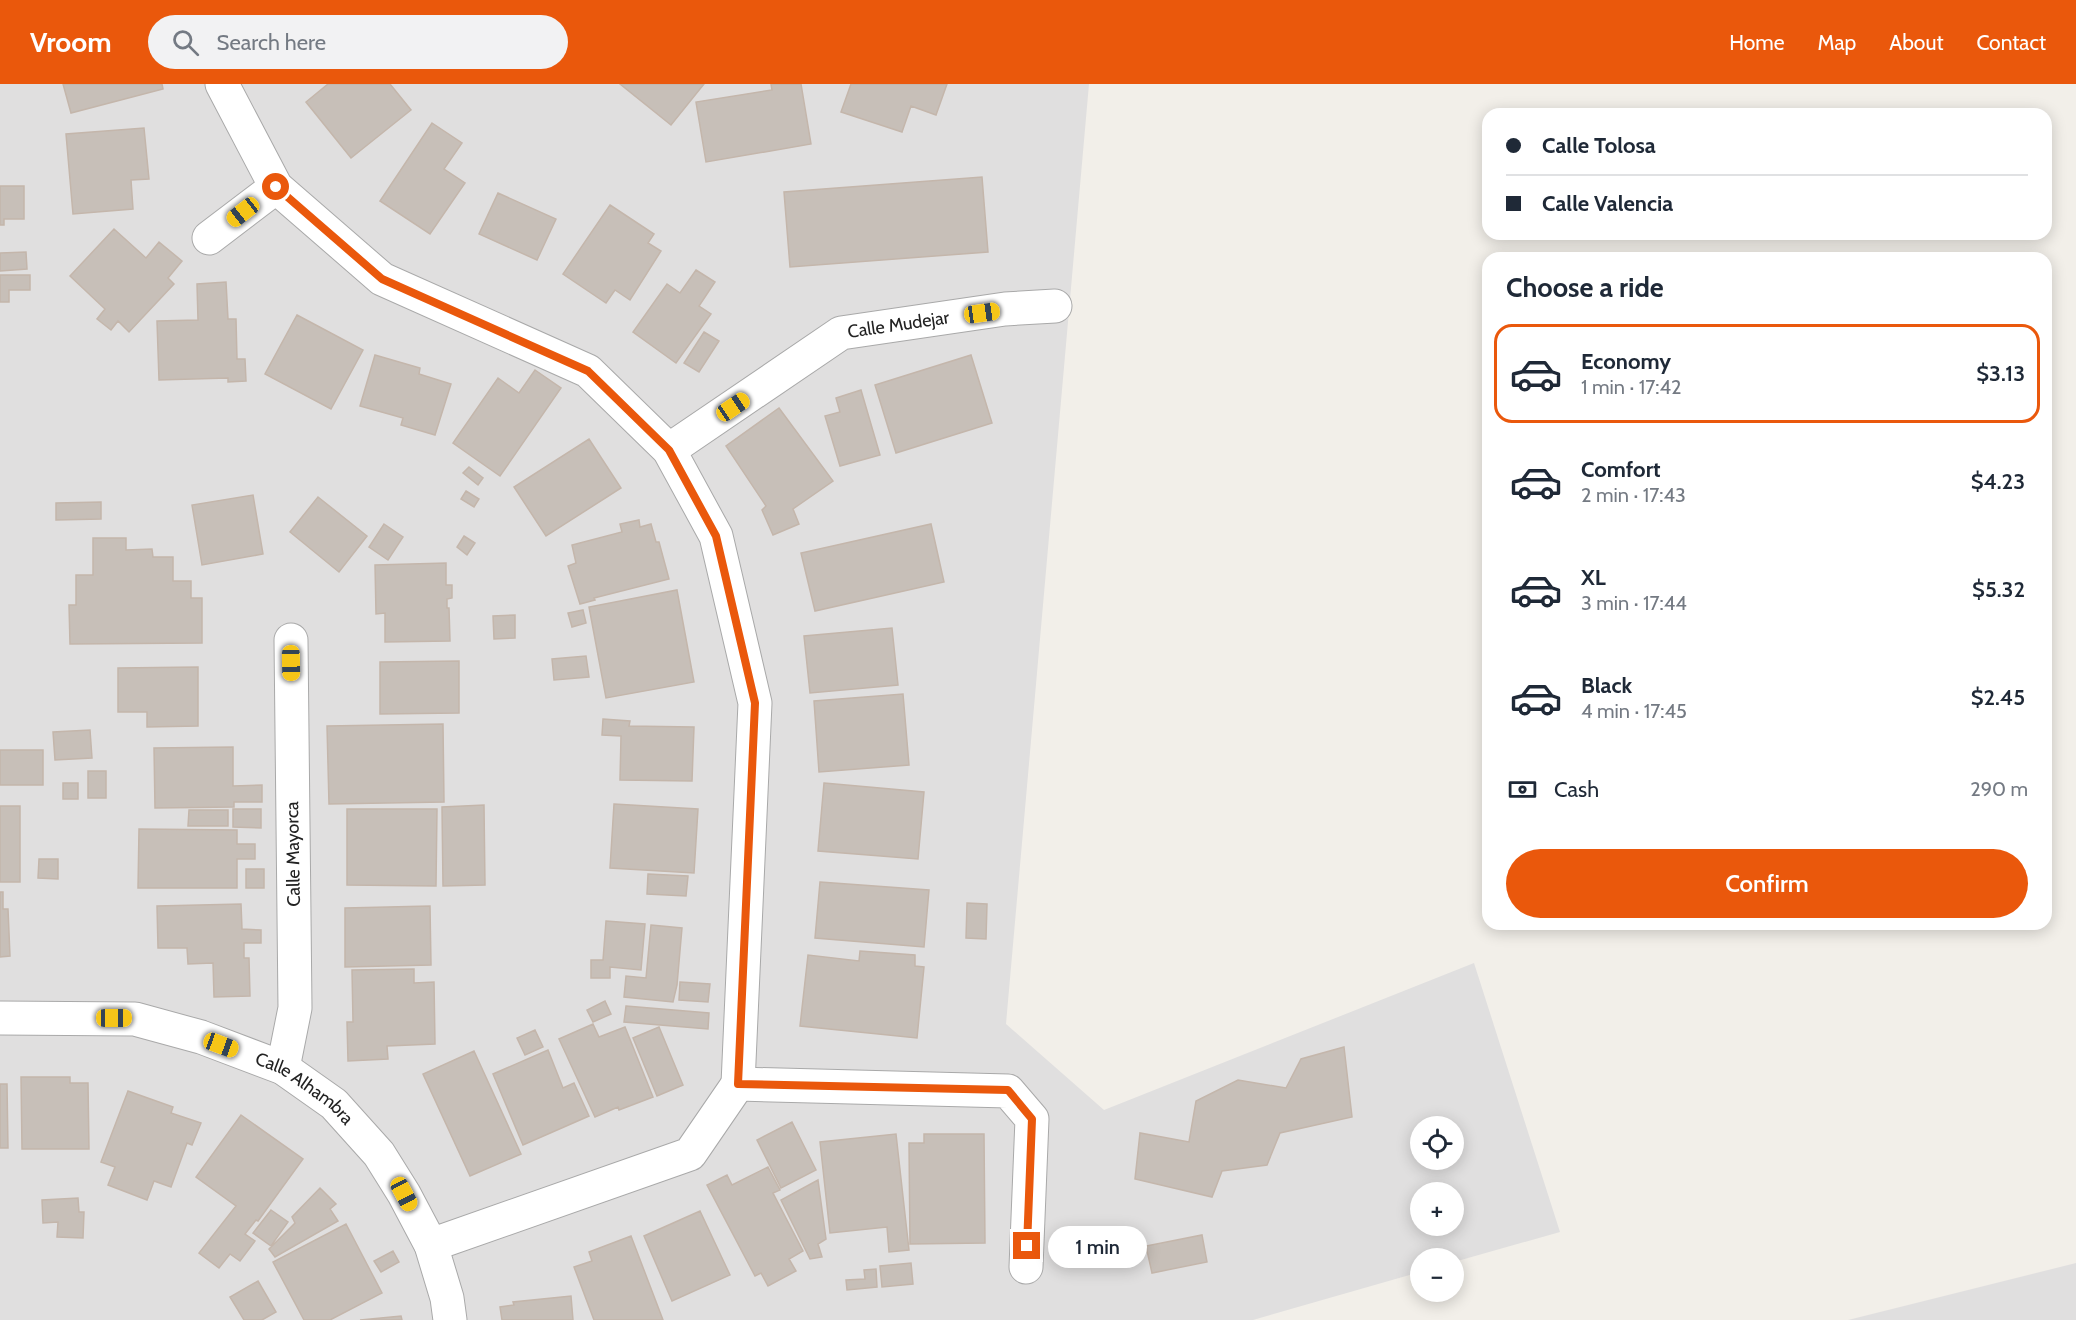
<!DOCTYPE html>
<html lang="en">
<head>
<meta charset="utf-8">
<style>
	body { margin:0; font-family:Cabin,sans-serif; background:#f2f2f3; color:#1f2937; height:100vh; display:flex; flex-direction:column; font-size:22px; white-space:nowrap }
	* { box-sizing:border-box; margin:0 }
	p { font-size:20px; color:#747a83 }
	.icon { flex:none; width:33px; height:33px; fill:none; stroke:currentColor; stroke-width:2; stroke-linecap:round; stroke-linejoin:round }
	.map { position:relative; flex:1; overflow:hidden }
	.drawer { position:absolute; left:1482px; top:168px; width:570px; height:678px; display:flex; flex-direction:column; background:#fff; border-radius:18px; box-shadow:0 3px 15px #0003 }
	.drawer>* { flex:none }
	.guide { position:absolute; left:1482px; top:24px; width:570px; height:132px; border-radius:18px; box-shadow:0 3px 15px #0003; display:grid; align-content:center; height:132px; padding:0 24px; background:#fff }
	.controls { position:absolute; left:1410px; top:1032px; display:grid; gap:12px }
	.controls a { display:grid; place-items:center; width:54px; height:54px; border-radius:50%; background:#fff; box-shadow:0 3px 15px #0003; font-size:30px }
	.end { position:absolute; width:27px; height:27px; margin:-14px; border:8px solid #ea580c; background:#fff; box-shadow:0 0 0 3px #fff }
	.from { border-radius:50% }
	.bubble { position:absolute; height:42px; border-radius:21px; background:#fff; box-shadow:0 3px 15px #0003; font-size:20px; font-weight:600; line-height:42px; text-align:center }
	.car { position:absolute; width:18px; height:36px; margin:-18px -9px; border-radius:8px; box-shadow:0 0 4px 2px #0007; background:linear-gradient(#f5c518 24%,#345 0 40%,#f5c518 0 76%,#345 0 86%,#f5c518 0) }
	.guide b { display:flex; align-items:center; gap:21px; height:57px; font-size:22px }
	.guide b+b { border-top:2px solid #e0e1e3 }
	.guide i { width:15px; height:15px; background:#1f2937 }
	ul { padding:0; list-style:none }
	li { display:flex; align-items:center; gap:18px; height:99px; margin:0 12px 9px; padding:0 12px; border:3px solid transparent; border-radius:18px }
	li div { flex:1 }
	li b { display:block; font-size:22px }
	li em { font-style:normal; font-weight:600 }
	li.current { border-color:#ea580c }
	li>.icon { width:54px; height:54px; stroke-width:1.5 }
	h2 { padding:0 24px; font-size:27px; line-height:72px }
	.pay { display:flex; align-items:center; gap:15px; height:66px; padding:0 24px; font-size:22px }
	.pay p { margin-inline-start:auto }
	.primary-button { display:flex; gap:12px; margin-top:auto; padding:12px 24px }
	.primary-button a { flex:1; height:69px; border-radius:36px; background:#ea580c; color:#fff; font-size:24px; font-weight:600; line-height:69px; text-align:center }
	header { display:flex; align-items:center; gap:36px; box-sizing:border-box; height:84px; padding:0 30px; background:#ea580c; color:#fff }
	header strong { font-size:28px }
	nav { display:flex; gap:33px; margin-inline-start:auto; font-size:21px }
	.search { width:420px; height:54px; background:#f2f2f3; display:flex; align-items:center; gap:15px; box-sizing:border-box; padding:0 21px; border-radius:33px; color:#747a83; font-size:22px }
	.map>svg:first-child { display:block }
	.residential { fill:#e0dfdf; fill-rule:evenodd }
	.building { fill:#c7bfb8; stroke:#c4b6ab; stroke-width:1.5 }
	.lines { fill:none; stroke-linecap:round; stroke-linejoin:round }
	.minor-casing { stroke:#a9a9a9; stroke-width:35 }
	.minor { stroke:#fff; stroke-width:33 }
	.route { stroke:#ea580c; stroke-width:8 }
	.labels { text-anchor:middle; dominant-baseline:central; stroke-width:4.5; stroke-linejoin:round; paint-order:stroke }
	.street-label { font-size:18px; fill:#222; stroke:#fff }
</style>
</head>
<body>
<header>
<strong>Vroom</strong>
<div class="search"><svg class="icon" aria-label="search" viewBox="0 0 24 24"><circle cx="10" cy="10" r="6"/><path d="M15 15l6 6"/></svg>Search here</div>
<nav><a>Home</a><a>Map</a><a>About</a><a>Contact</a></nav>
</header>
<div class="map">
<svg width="2076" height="1236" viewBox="0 0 2076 1236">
	<rect width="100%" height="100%" fill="#f2efe9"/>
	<path class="residential" d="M 0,0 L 1089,0 L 1006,940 L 1104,1026 L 1474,879 L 1560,1148 L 1454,1178 L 1454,1174 L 1420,1174 L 1420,1188 L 1253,1236 L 0,1236 ZM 1420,1042 L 1454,1042 L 1454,1076 L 1420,1076 ZM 1420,1108 L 1454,1108 L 1454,1142 L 1420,1142 Z
		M 2076,1179 L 2076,1236 L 1848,1236 Z"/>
	<path class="building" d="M 63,0 L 162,0 L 163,5 L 71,29 Z
		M 328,0 L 390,0 L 411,26 L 351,74 L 306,18 Z
		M 620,0 L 704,0 L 671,41 Z
		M 771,0 L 801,0 L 811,60 L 706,78 L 696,18 L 772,6 Z
		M 851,0 L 947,0 L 936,31 L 911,22 L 902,48 L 841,28 Z
		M 432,39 L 462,59 L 444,85 L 465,99 L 430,150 L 380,117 Z
		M 144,44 L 149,95 L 131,96 L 133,125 L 73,130 L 66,50 Z
		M 982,93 L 988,168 L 790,183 L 784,108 Z
		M 0,102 L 24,102 L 24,135 L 4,135 L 4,141 L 0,141 Z
		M 498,109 L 556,135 L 537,176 L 479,150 Z
		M 610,121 L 654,150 L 648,159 L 661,167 L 630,216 L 615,206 L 606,219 L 563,190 Z
		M 114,145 L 146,174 L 159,158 L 182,177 L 168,194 L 174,200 L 129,248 L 118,237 L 111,246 L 97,235 L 105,225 L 70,192 Z
		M 26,168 L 27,185 L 0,187 L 0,169 Z
		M 696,186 L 715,198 L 699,222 L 711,230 L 676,279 L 633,248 L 667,200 L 680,209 Z
		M 0,191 L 30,191 L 30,206 L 9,206 L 9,218 L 0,218 Z
		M 226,198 L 228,235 L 236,235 L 237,275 L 245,275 L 246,297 L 228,298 L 228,294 L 159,296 L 157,237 L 198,236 L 197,200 Z
		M 297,231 L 363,266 L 331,325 L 265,290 Z
		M 704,248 L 719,257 L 699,288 L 684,279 Z
		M 375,271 L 420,284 L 419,290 L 451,300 L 435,351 L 401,341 L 403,334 L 360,322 Z
		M 971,271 L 992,339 L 896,369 L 875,301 Z
		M 535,286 L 561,304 L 500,392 L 453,359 L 498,294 L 519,309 Z
		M 861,306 L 880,371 L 840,382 L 825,332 L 840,328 L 836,314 Z
		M 779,324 L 833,397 L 793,425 L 799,440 L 773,451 L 762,426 L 766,422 L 726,362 Z
		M 589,355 L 621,404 L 546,452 L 514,403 Z
		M 469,383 L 483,394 L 478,401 L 463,389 Z
		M 466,407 L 479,415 L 474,423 L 461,415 Z
		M 253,411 L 263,470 L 202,481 L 192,421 Z
		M 318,413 L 367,452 L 339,488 L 290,448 Z
		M 101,418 L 101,435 L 56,436 L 56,419 Z
		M 639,436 L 640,443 L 651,440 L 656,458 L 659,458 L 669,495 L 594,514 L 595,516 L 580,520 L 568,482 L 576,479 L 572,461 L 622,448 L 620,440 Z
		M 384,440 L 403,453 L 388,476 L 369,463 Z
		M 931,440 L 944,498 L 815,527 L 801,469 Z
		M 464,452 L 475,459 L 467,471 L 457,463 Z
		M 93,454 L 126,454 L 126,466 L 152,465 L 153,473 L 173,473 L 173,497 L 191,497 L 191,514 L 202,514 L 202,559 L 70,560 L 69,521 L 76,521 L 76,491 L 93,491 Z
		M 446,479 L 446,501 L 452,501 L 452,514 L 447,515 L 447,524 L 449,524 L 450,557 L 385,558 L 385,529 L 376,530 L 375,481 Z
		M 677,506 L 694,598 L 606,614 L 589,523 Z
		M 583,526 L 586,539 L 572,543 L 568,529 Z
		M 515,531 L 515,554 L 494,555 L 493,532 Z
		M 892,544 L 898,601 L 810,609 L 804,552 Z
		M 586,572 L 589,593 L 554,596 L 552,575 Z
		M 459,577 L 459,629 L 380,630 L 380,578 Z
		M 198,583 L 198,642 L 147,643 L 147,628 L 118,628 L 118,584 Z
		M 903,610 L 909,681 L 819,688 L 814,617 Z
		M 603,635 L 630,637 L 629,642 L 694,643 L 692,697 L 620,696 L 621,652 L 602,651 Z
		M 443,640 L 444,718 L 329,720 L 327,642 Z
		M 90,646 L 92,674 L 55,676 L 53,648 Z
		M 233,663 L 233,702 L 262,701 L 262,718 L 234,718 L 234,723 L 155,724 L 154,664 Z
		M 0,666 L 43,666 L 43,701 L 0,701 Z
		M 88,687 L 106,687 L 106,714 L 88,714 Z
		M 63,699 L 78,699 L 78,715 L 63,715 Z
		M 824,699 L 924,708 L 918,775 L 818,767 Z
		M 614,720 L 698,725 L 694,789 L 610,784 Z
		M 484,721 L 485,801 L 443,802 L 442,723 Z
		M 0,722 L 20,722 L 20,798 L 0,798 Z
		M 233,725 L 261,725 L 261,744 L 233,743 Z
		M 347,725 L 437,725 L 436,802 L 347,801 Z
		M 189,726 L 228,726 L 228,742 L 188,742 Z
		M 139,745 L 237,746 L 237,760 L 255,760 L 255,775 L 237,775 L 237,804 L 138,804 Z
		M 39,775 L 58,775 L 58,795 L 38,794 Z
		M 246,785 L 264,785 L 264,804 L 246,804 Z
		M 648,790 L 688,792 L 686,812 L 647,810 Z
		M 820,798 L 929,806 L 924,863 L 815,854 Z
		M 0,808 L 3,808 L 3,825 L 8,825 L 10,872 L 0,873 Z
		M 967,819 L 987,820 L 986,855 L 966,854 Z
		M 241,820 L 242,845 L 261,846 L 261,859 L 244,859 L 244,874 L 249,874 L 250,912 L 214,913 L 213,879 L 188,880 L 187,864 L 158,864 L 157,822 Z
		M 430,822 L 431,881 L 345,883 L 345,824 Z
		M 606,837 L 645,840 L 641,886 L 610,883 L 610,894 L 591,894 L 591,876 L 603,876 Z
		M 651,841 L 682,844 L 677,901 L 673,918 L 624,913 L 626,892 L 646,894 Z
		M 860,867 L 915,871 L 915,882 L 924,883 L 917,954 L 800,942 L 808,871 L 859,877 Z
		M 414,885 L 414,899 L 434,898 L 435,960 L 387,962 L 388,975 L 348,977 L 347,938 L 353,938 L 352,886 Z
		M 680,898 L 710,900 L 708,918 L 679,916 Z
		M 605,917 L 611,930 L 593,938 L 587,926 Z
		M 626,922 L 709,929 L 708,945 L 624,938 Z
		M 593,940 L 599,953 L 625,943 L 653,1013 L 619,1026 L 618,1023 L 595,1033 L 559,955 Z
		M 659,943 L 683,1001 L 657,1012 L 633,954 Z
		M 535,946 L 543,963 L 525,971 L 517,954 Z
		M 1344,963 L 1352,1033 L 1280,1049 L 1267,1081 L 1222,1087 L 1212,1113 L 1135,1095 L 1140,1049 L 1189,1058 L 1196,1017 L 1238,996 L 1286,1004 L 1301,975 Z
		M 548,966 L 563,1004 L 574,999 L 589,1032 L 523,1061 L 493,990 Z
		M 474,967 L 521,1070 L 470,1092 L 423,990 Z
		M 21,993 L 70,993 L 70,999 L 88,999 L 89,1065 L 22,1065 Z
		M 0,1000 L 7,1000 L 8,1064 L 0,1064 Z
		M 128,1007 L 173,1023 L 171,1029 L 201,1039 L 192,1061 L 187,1059 L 171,1103 L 154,1097 L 147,1116 L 108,1101 L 115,1083 L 101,1078 Z
		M 241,1031 L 303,1075 L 258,1137 L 256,1136 L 245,1150 L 255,1157 L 240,1177 L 230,1170 L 219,1184 L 199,1169 L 236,1122 L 196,1093 Z
		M 792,1038 L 816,1086 L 781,1104 L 757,1056 Z
		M 896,1050 L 909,1166 L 889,1168 L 887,1143 L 830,1149 L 820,1058 Z
		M 924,1050 L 984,1050 L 985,1159 L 910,1160 L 909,1059 L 924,1059 Z
		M 768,1083 L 780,1106 L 773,1109 L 803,1167 L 789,1175 L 796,1187 L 768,1202 L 761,1189 L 755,1192 L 707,1101 L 727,1091 L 732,1101 Z
		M 818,1096 L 826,1155 L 818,1160 L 822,1173 L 810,1175 L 781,1116 Z
		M 320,1104 L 336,1120 L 330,1125 L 338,1137 L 275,1173 L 269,1165 L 295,1139 L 292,1133 Z
		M 78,1114 L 79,1128 L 84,1128 L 83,1154 L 57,1153 L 58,1138 L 43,1139 L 42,1116 Z
		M 271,1126 L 288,1138 L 271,1162 L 253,1149 Z
		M 700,1127 L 730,1191 L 672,1217 L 644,1152 Z
		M 346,1140 L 382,1209 L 330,1236 L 304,1236 L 273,1178 Z
		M 1202,1151 L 1207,1178 L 1152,1189 L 1146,1162 Z
		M 631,1152 L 663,1236 L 594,1236 L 574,1183 L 592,1177 L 589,1168 Z
		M 393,1167 L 399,1178 L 381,1188 L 374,1177 Z
		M 911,1179 L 913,1200 L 882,1203 L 880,1182 Z
		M 876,1185 L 877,1203 L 847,1206 L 846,1196 L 865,1195 L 864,1186 Z
		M 258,1197 L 276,1228 L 262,1236 L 244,1236 L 230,1213 Z
		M 571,1212 L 573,1236 L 502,1236 L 500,1223 L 514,1221 L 513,1218 Z
		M 401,1232 L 402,1236 L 360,1236 Z"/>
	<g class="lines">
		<g class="minor-casing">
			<g id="minor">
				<path d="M 222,0 L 276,103 L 382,195 L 588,287 L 669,366 L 716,452 L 755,619 L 738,1000"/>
				<path d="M 209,154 L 276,103"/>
				<path id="s1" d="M 669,366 L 841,249 L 1005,225 L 1055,222"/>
				<path id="s2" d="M 0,934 L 135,935 L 201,953 L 283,984 L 334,1020 L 379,1070 L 404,1110 L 431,1161 L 447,1214 L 450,1236"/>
				<path d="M 283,984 L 295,924 L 291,556"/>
				<path d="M 738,1000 L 1008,1007 L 1032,1035 L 1026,1183"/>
				<path d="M 431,1161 L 690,1070 L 738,1000"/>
			</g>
		</g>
		<use href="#minor" class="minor"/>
	</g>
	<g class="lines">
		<path class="route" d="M 276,103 L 382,195 L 588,287 L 669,366 L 716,452 L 755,619 L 738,1000 L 1008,1006 L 1032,1035 L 1027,1162"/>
	</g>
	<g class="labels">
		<g class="street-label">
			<text stroke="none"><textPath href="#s1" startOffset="266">Calle Mudejar</textPath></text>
			<text transform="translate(293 770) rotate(-91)">Calle Mayorca</text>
			<text stroke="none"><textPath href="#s2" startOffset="320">Calle Alhambra</textPath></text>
		</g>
	</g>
</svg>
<div class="controls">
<a><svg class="icon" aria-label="locate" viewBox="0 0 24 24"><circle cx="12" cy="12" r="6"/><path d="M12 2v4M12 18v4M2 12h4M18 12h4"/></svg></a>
<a>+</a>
<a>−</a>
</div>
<i class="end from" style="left:276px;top:103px"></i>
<i class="end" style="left:1027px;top:1162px"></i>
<div class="bubble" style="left:1048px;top:1142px;width:99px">1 min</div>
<i class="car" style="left:243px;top:128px;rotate:232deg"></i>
<i class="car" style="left:982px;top:229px;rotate:82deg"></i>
<i class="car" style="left:733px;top:323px;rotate:56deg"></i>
<i class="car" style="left:291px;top:579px;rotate:179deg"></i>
<i class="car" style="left:114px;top:934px;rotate:90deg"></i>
<i class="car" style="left:221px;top:961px;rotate:110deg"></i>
<i class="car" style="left:404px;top:1110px;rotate:152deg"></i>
<div class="guide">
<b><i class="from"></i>Calle Tolosa</b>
<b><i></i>Calle Valencia</b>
</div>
<section class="drawer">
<h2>Choose a ride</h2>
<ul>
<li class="current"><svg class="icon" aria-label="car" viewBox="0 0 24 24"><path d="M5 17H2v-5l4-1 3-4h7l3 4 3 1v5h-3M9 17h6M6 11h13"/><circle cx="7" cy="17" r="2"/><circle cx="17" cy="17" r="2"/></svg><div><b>Economy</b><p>1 min · 17:42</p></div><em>$3.13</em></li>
<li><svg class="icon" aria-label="car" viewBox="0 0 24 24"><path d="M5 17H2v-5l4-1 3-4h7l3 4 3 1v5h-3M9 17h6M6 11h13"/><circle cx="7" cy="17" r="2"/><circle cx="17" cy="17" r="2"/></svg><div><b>Comfort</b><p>2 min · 17:43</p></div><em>$4.23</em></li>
<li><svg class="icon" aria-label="car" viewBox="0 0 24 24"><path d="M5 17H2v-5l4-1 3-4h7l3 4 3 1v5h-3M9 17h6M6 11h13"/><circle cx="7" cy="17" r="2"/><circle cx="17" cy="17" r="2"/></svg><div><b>XL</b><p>3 min · 17:44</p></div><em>$5.32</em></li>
<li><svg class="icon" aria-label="car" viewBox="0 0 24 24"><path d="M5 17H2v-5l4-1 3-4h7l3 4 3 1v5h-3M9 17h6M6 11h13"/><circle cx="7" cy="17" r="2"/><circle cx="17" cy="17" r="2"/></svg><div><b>Black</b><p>4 min · 17:45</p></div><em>$2.45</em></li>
</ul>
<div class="pay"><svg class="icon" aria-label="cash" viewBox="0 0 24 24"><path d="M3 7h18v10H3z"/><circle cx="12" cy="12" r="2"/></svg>Cash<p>290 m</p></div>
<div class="primary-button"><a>Confirm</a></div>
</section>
</div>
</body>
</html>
